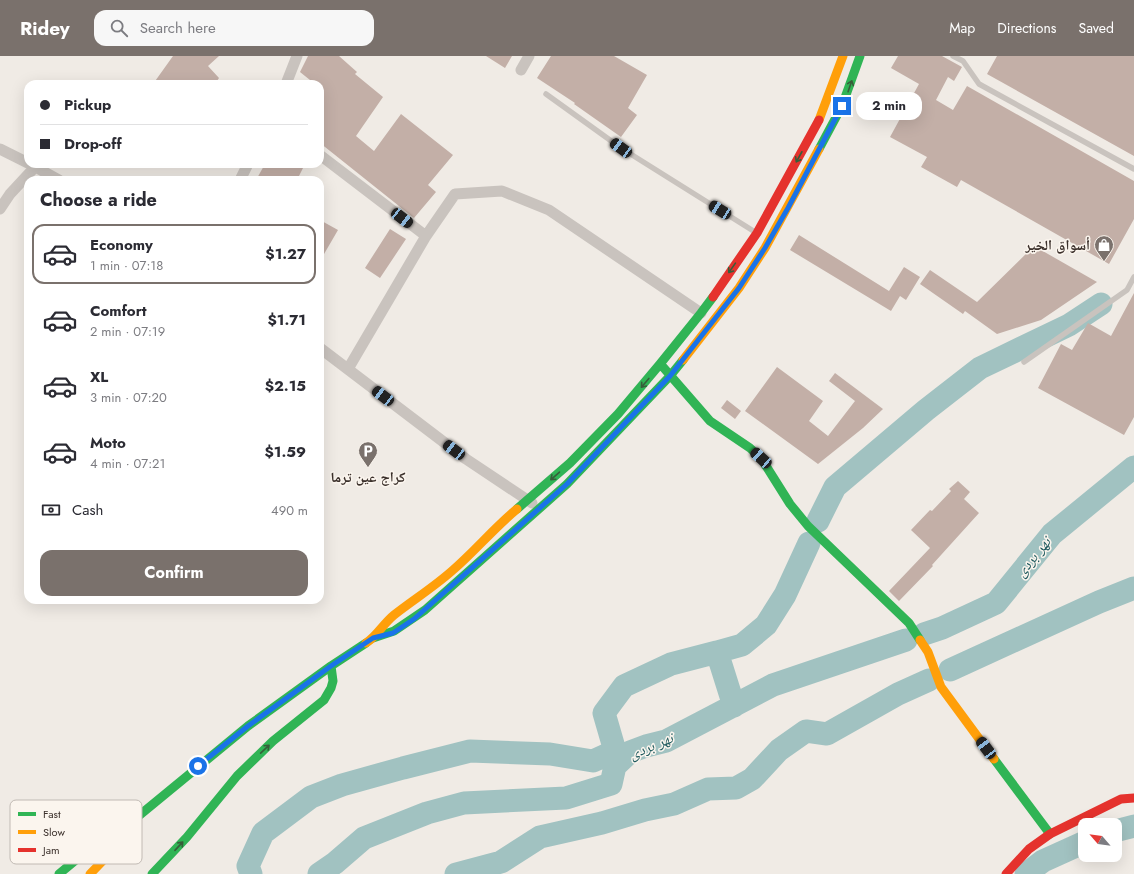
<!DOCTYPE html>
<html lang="en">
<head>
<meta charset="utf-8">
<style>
	body { margin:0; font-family:Jost,"Noto Naskh Arabic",sans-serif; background:#f7f7f7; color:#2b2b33; height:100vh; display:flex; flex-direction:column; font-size:15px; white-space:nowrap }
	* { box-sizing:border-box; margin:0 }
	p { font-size:13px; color:#7c7c81 }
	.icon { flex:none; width:22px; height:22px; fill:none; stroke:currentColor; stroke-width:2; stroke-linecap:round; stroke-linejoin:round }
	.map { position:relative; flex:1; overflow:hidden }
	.details { position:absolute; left:24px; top:120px; width:300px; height:428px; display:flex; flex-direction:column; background:#fff; border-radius:12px; box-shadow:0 4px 16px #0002 }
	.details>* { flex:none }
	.hud { position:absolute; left:24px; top:24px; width:300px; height:88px; border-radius:12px; box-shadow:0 4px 16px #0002; display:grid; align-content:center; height:88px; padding:0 16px; background:#fff }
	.needle { width:26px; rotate:298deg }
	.tools { position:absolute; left:1078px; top:762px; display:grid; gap:8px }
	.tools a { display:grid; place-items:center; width:44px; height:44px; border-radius:8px; background:#fff; box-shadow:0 4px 16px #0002; font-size:20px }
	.end { position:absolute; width:18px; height:18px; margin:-9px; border:5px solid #1a73e8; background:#fff; box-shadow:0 0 0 2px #fff }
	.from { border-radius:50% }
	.bubble { position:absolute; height:28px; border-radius:12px; background:#fff; box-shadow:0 4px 16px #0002; font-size:13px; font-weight:700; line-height:28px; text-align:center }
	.car { position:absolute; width:12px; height:24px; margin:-12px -6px; border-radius:5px; box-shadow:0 0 3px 1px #0007; background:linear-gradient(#222 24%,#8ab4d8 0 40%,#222 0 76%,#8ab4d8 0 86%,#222 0) }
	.hud b { display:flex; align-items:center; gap:14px; height:38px; font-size:15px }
	.hud b+b { border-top:1px solid #e1e1e2 }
	.hud i { width:10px; height:10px; background:#2b2b33 }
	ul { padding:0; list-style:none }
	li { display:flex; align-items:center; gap:12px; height:60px; margin:0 8px 6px; padding:0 8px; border:2px solid transparent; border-radius:12px }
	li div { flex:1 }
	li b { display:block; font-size:15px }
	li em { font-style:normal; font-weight:700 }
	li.current { border-color:#7a716c }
	li>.icon { width:36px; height:36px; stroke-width:1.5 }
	h2 { padding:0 16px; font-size:18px; line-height:48px }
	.pay { display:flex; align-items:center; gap:10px; height:44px; padding:0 16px; font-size:15px }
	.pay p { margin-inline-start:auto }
	.action { display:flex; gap:8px; margin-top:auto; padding:8px 16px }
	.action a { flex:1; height:46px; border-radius:12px; background:#7a716c; color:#fff; font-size:16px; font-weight:700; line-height:46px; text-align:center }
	header { display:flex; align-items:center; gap:24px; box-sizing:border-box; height:56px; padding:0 20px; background:#7a716c; color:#fff }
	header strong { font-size:19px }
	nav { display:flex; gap:22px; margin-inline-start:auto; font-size:14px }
	.search { width:280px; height:36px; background:#f7f7f7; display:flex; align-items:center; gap:10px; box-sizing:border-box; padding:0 14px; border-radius:12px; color:#7c7c81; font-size:15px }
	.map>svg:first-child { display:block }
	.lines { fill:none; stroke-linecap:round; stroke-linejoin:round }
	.river { stroke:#a1c2c1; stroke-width:23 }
	.building { fill:#c3afa7 }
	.lane { stroke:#c9c3be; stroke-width:5.5 }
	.street { stroke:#c9c3be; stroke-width:11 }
	.fast { stroke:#30b455; stroke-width:9 }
	.slow { stroke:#ff9f0a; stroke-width:9 }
	.jam { stroke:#e5322d; stroke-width:9 }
	.oneway { stroke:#375e3a }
	.route { stroke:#1a73e8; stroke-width:5 }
	.labels { text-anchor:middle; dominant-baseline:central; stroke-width:3; stroke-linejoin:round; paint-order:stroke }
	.poi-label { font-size:14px; font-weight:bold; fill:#3b302b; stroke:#fbf5ee; text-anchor:end }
	.water-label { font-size:15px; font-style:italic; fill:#1f5a5e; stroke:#fbf5ee }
	.key { fill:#fbf5ee; stroke:#c1bab4; stroke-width:1 }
	.key-label { font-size:11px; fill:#3b302b }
</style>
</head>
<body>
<header>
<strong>Ridey</strong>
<div class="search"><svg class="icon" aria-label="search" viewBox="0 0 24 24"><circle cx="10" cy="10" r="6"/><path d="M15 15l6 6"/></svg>Search here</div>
<nav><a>Map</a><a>Directions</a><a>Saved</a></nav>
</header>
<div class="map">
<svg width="1134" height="818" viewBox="0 0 1134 818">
	<rect width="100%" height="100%" fill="#f0ebe5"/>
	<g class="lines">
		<path class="river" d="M 818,465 L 835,431 L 926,354 L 980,312 L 1069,269 L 1101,248
			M 924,578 L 942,572 L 996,547 L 1052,478 L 1134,411
			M 717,596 L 742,589 L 766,569 L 785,539 L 809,487
			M 950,614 L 1099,546 L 1134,532
			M 1115,775 L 1134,770
			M 251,818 L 248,810 L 263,777 L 311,741 L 342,729 L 403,712 L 470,695 L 550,698 L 593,705 L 615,695 L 604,657 L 624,630 L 671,608 L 717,596 L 734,650
			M 319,818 L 335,807 L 364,782 L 427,757 L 464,747 L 566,742 L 611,728 L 615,710 L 630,696 L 646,690 L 666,685 L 773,629 L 906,584
			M 456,818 L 501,806 L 540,781 L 602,767 L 645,754 L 674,748 L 708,733 L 736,732 L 752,723 L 779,694 L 806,675 L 827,678 L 898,638 L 929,624
			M 1026,818 L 1043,805 L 1085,786"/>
	</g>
	<path class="building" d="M 173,0 L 219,0 L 208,10 L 219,22 L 215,28 L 153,28 Z
		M 308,0 L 339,0 L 357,16 L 355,18 L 383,41 L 356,80 L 374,95 L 401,58 L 453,99 L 428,129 L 436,136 L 414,162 L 320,87 L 320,28 L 315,28 L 300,16 Z
		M 486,0 L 512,0 L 505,12 Z
		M 551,0 L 614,0 L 647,19 L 628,52 L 637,59 L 621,81 L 574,48 L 575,47 L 537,22 Z
		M 898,0 L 942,0 L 962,11 L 954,25 L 948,21 L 936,44 L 953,54 L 967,30 L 1134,125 L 1134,163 L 1109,208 L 961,124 L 957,131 L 921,111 L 927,101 L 890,81 L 919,28 L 891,12 Z
		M 997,0 L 1134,0 L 1134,100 L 987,18 Z
		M 265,108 L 305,108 L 297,124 L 256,124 Z
		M 320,164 L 338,174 L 320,205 Z
		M 390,173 L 406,183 L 380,222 L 365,212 Z
		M 799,179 L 889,235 L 904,211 L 920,221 L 906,244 L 900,240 L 891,255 L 790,194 Z
		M 1034,190 L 1097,226 L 1041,264 L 997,278 L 965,255 L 963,258 L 920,228 L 930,214 L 977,246 Z
		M 1134,237 L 1134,361 L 1124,379 L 1038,332 L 1061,288 L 1072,294 L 1088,267 L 1111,280 Z
		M 777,311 L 823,345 L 809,365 L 828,380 L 855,345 L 829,325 L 835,317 L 883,353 L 863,372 L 818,408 L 745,355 Z
		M 727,344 L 741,355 L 735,363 L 721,352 Z
		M 958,425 L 970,436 L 964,443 L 979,457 L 932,509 L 933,510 L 899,545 L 889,535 L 930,492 L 911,474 L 930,454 L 932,455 L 951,435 L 949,433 Z"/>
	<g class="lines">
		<path class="lane" d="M 953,0 L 963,5 L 979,28 L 1134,113
			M 546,38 L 621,92 L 755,176
			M 1024,306 L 1127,234 L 1134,221"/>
		<path class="street" d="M 521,14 L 529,0
			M 286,28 L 297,0
			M 0,93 L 28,107
			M 320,99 L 426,180 L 348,313
			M 30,108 L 59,124
			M 240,124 L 248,108
			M 0,153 L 10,138 L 35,111
			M 426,180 L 455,138 L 502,135 L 549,154 L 701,257
			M 320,292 L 466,403 L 532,447"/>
		<path class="fast" d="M 819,93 L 842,50 L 860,0
			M 663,311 L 710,365 L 750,392 L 761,402 L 790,448 L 808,470 L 909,567 L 920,584
			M 517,453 L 570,407 L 618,358 L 660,308 L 701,257 L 713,241
			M 373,582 L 394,575 L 425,554 L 567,428 L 670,320 L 683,304
			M 994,703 L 1050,778
			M 59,818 L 107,778 L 130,767 L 248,670 L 331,610 L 366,587
			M 152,818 L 187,781 L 237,720 L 273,685 L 324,644 L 331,632 L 333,625 L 331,610"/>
		<path class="slow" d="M 819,64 L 843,0
			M 683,304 L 739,232 L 765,192 L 819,93
			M 920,584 L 928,596 L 941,631 L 994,703
			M 366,587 C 377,580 383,568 394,559 C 413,544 434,531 453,514 C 475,495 494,472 517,453
			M 90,818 L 116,791 L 130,767"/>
		<path class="jam" d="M 713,241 L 757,177 L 819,64
			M 1006,818 L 1029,793 L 1050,778 L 1121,743 L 1134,742"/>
	</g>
	<defs><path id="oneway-shaft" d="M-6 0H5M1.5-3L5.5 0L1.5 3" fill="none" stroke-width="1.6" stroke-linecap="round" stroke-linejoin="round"/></defs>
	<g class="oneway">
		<use href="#oneway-shaft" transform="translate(850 30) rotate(-71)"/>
		<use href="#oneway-shaft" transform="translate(799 101) rotate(119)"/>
		<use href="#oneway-shaft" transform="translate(732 212) rotate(125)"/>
		<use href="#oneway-shaft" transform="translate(645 327) rotate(130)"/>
		<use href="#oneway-shaft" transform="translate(555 420) rotate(139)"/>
		<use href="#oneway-shaft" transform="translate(265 693) rotate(-43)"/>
		<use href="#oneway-shaft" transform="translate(179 790) rotate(-47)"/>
	</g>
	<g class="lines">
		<path class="route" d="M 198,710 L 248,670 L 331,610 L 373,582 L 393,577 L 414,563 L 567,428 L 670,320 L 739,232 L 765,192 L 788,152 L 842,50"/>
	</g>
	<defs>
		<g id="shop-pin" transform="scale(1)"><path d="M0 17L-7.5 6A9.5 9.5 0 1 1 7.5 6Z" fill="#7a716c" stroke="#fbf5ee"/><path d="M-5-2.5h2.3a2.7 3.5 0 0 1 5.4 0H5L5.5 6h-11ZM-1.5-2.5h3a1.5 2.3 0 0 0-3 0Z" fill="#fff"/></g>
		<g id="parking-pin" transform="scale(1)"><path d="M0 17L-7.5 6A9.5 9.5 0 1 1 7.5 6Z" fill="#7a716c" stroke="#fbf5ee"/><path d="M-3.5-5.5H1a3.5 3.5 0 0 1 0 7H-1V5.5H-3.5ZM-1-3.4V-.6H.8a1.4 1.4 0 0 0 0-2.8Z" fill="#fff"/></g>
	</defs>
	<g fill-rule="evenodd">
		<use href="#shop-pin" x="1104" y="189"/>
		<use href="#parking-pin" x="368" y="395"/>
	</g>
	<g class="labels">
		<g class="poi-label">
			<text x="1090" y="189">أسواق الخير</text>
			<text x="368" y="421" text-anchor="middle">كراج عين ترما</text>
		</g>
		<g class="water-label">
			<text transform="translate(1033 501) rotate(-51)">نهر بردى</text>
			<text transform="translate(651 690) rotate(-23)">نهر بردى</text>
		</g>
	</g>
	<rect x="10" y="744" width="132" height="64" rx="6" class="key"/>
	<rect x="18" y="756" width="18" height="4" fill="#30b455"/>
	<rect x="18" y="774" width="18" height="4" fill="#ff9f0a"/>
	<rect x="18" y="792" width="18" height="4" fill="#e5322d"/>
	<g class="key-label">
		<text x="43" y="762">Fast</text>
		<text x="43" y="780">Slow</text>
		<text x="43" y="798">Jam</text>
	</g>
</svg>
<div class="tools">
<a><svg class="needle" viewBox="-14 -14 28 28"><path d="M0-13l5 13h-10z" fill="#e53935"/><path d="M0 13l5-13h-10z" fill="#7c7c81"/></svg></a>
</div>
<i class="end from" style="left:198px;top:710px"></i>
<i class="end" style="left:842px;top:50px"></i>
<div class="bubble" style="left:856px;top:36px;width:66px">2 min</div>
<i class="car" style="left:621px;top:92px;rotate:306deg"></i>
<i class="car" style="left:720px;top:154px;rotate:302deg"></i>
<i class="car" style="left:402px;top:162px;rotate:128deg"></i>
<i class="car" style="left:383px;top:340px;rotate:307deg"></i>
<i class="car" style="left:454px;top:394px;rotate:307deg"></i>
<i class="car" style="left:761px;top:402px;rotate:312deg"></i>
<i class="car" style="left:986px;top:692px;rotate:323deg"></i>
<div class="hud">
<b><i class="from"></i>Pickup</b>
<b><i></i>Drop-off</b>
</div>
<section class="details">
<h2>Choose a ride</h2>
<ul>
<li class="current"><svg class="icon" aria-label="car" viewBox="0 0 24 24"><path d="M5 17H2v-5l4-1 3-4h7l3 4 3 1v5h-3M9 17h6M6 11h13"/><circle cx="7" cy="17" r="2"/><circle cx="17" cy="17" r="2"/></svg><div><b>Economy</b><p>1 min · 07:18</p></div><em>$1.27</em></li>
<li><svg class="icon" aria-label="car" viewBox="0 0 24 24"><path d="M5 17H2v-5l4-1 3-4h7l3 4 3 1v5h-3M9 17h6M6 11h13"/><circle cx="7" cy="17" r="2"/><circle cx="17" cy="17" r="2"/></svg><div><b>Comfort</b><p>2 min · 07:19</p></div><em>$1.71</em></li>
<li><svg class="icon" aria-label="car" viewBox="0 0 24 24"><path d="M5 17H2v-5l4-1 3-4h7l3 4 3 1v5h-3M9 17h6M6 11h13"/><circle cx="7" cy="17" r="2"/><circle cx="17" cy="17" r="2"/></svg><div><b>XL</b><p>3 min · 07:20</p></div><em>$2.15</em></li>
<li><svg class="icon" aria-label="car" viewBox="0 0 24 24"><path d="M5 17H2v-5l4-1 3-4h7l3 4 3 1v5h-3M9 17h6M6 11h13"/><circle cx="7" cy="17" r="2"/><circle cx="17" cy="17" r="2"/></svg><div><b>Moto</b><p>4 min · 07:21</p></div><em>$1.59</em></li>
</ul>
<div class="pay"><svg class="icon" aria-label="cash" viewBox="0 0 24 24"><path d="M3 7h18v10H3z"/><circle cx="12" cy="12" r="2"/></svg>Cash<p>490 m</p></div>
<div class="action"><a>Confirm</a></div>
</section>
</div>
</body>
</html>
